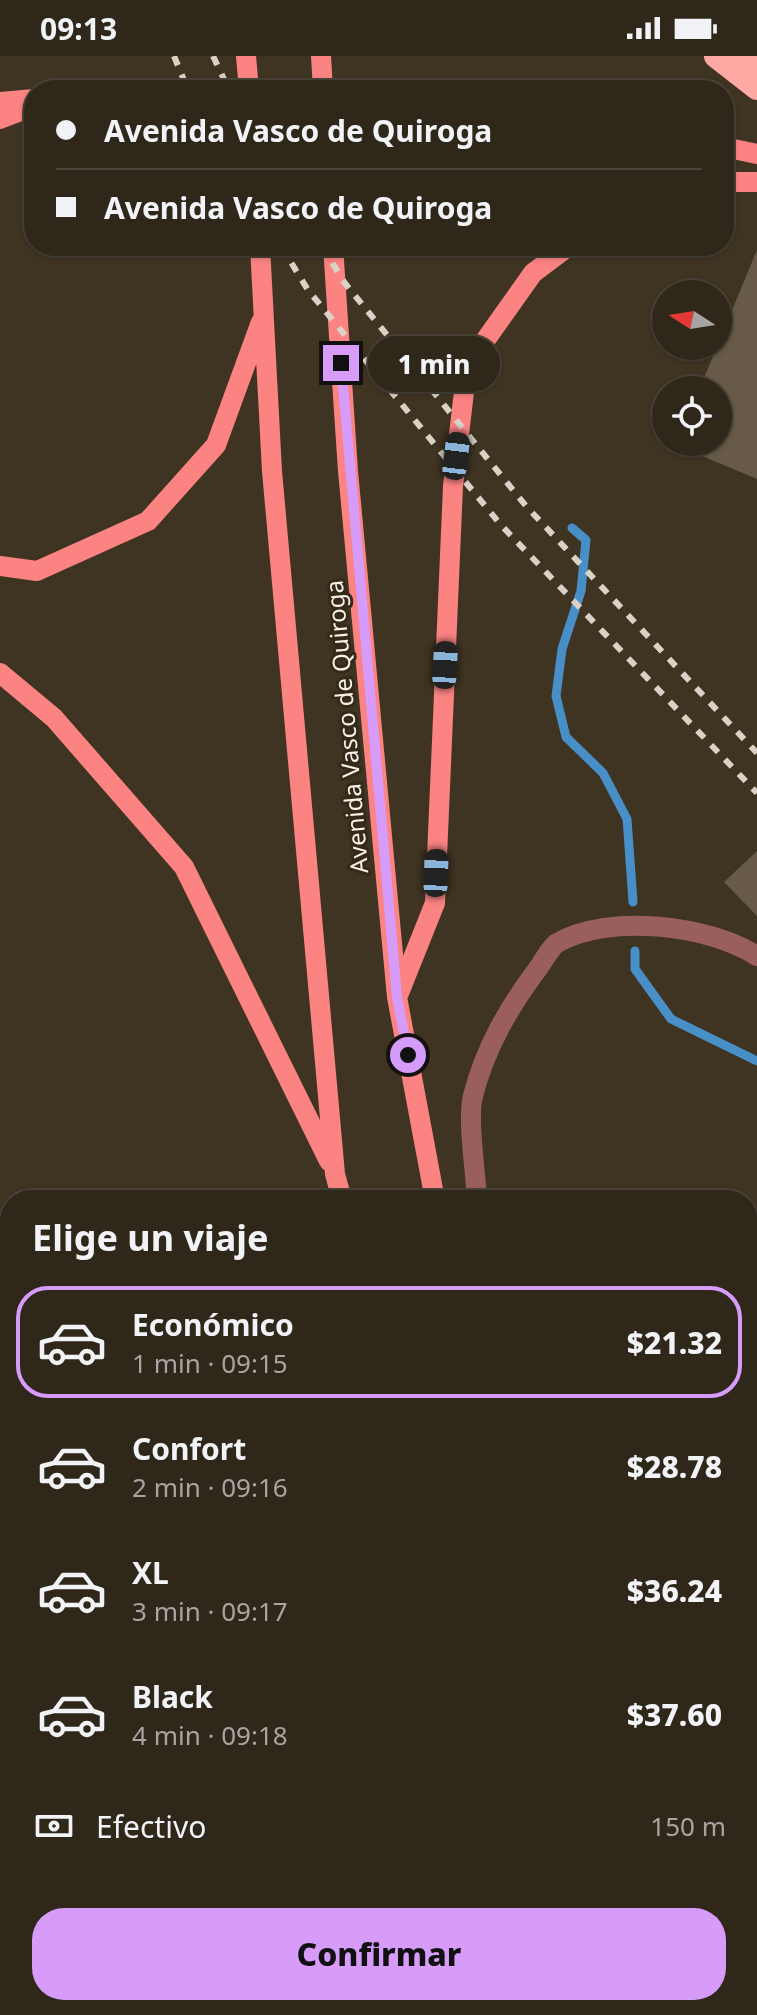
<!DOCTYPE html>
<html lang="es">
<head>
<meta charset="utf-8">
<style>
	body { margin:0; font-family:"Noto Sans",sans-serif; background:#3b3327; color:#f1f3f6; height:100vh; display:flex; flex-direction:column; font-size:30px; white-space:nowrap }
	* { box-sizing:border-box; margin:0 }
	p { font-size:26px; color:#a7a5a2 }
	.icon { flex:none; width:44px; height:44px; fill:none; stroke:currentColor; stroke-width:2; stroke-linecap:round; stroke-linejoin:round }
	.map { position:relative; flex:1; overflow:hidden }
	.side { position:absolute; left:0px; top:1134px; width:758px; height:826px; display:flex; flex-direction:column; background:#2f271a; border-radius:32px 32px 0 0; box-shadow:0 2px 6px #0004,0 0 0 2px #4a4439 }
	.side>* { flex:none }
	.top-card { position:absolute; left:24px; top:24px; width:710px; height:176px; border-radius:32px; box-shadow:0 2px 6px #0004,0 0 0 2px #4a4439; display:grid; align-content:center; height:176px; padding:0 32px; background:#2f271a }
	.needle { width:52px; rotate:282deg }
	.buttons { position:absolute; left:652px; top:224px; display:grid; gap:16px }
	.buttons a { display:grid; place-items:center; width:80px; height:80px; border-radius:50%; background:#2f271a; box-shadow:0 2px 6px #0004,0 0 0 2px #4a4439; font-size:40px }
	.end { position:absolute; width:36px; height:36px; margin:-18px; border:10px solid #d79bf9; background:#111; box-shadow:0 0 0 4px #111 }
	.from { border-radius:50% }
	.bubble { position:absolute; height:56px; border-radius:28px; background:#2f271a; box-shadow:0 2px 6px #0004,0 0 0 2px #4a4439; font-size:26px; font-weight:800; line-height:56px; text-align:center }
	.car { position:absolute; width:24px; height:48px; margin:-24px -12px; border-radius:10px; box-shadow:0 0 6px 2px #0007; background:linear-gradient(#222 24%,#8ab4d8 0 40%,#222 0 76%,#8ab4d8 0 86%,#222 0) }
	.top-card b { display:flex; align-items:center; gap:28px; height:76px; font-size:30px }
	.top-card b+b { border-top:2px solid #4a4439 }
	.top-card i { width:20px; height:20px; background:#f1f3f6 }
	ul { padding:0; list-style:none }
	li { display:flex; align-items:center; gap:24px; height:112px; margin:0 16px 12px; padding:0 16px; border:4px solid transparent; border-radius:32px }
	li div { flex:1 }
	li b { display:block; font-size:30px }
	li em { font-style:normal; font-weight:800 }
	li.on { border-color:#d79bf9 }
	li>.icon { width:72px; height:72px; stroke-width:1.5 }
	h2 { padding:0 32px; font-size:36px; line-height:96px }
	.pay { display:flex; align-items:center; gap:20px; height:88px; padding:0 32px; font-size:30px }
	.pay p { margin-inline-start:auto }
	.action { display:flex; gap:16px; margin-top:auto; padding:16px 32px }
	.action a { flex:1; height:92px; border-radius:32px; background:#d79bf9; color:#111; font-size:32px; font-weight:800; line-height:92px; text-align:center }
	.status { display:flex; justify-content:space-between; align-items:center; height:56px; padding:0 40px; background:#2f271a; direction:ltr }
	.status svg { height:22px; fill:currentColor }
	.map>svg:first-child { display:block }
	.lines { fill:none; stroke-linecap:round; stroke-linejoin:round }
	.stream { stroke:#488ec7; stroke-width:9 }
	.building { fill:#675a48 }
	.minor { stroke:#9a5f5d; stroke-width:20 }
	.major { stroke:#fb8382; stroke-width:20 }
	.highway { stroke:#ffa9a5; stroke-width:24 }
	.rail { stroke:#dad2c6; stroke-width:6; stroke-dasharray:10 10; stroke-linecap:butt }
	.route { stroke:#d79bf9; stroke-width:10 }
	.labels { text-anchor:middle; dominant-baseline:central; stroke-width:6; stroke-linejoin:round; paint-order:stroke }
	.street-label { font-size:24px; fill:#faf2e8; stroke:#342a19 }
</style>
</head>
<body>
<div class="status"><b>09:13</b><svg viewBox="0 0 49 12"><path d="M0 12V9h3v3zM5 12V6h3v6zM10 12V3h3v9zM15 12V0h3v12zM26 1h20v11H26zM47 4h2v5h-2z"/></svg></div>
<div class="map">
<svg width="757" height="1959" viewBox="0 0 757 1959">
	<rect width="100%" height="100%" fill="#3f3422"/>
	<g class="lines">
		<path class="stream" d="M 572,472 L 586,484 L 581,535 L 562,593 L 556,640 L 566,681 L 603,717 L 627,763 L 633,846
			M 635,895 L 635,913 L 671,963 L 757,1005
			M 748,1325 L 757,1294"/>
	</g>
	<path class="building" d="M 757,194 L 757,423 L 676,389 L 677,386 L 718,386 L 718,334 L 699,334 Z
		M 757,795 L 757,860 L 724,826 Z
		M 10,1778 L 10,1932 L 0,1924 L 0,1791 Z
		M 60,1950 L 114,1950 L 119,1959 L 43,1959 Z
		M 256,1950 L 277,1950 L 280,1959 L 260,1959 Z"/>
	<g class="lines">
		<path class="minor" d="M 477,1144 C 476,1119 467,1062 473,1040 C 485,992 509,951 539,911 C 544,904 550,892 557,887 C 608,857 709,869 757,900
			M 0,1385 L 10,1397
			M 0,1470 L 10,1462
			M 0,1639 L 10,1654
			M 748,1801 L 757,1798
			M 163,1950 L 167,1959
			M 429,1950 L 433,1959"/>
		<path class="major" d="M 246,0 L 249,34
			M 321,0 L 323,34
			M 0,46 L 34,43
			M 0,63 L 34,50
			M 724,91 L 757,98
			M 724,126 L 757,126
			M 260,190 L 272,415 L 335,1118 L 342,1144
			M 333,190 L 348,415 L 397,941 L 435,1144
			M 0,510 L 37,515 L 148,465 L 216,389 L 261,266
			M 0,617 L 54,662 L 184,811 L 329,1105
			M 399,937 L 435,847 L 453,430 L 467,310 L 533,217 L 569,190
			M 574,1950 L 576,1959
			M 635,1950 L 637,1959"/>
		<path class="highway" d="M 716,0 L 757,32
			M 725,0 L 757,5"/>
		<path class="rail" d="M 174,0 L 188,34
			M 213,0 L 229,34
			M 281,190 L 308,234 L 500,468 L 757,737
			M 322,190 L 344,226 L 526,450 L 757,697"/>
	</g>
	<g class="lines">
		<path class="route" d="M 341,307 L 397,941 L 408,999"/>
	</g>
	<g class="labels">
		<g class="street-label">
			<text transform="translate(346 671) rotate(-95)">Avenida Vasco de Quiroga</text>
		</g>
	</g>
</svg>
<div class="buttons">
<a><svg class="needle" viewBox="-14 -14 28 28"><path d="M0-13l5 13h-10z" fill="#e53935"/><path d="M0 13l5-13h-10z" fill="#a7a5a2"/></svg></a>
<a><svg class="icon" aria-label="locate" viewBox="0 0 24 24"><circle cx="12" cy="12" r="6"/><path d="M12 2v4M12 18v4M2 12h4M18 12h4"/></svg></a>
</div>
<i class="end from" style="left:408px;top:999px"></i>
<i class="end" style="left:341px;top:307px"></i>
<div class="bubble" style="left:368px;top:280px;width:132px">1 min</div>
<i class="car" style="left:456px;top:400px;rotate:7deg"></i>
<i class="car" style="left:445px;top:609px;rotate:3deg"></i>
<i class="car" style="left:436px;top:817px;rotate:2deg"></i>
<div class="top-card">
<b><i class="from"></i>Avenida Vasco de Quiroga</b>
<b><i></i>Avenida Vasco de Quiroga</b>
</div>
<section class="side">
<h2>Elige un viaje</h2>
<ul>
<li class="on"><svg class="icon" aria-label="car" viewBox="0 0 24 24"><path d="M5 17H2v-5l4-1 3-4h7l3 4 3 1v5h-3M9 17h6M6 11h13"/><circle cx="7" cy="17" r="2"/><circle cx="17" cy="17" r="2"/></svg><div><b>Económico</b><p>1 min · 09:15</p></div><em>$21.32</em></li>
<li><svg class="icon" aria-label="car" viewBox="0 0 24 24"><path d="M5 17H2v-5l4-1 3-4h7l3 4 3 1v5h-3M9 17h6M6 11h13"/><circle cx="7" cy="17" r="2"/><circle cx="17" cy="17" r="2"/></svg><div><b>Confort</b><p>2 min · 09:16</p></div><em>$28.78</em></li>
<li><svg class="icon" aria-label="car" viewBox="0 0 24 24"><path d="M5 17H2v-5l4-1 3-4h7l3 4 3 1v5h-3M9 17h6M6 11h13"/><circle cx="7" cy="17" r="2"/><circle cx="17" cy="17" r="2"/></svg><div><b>XL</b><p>3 min · 09:17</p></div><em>$36.24</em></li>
<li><svg class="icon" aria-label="car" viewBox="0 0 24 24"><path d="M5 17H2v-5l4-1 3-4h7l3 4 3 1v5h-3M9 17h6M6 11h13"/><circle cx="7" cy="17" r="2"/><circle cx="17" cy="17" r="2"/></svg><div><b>Black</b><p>4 min · 09:18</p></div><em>$37.60</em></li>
</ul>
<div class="pay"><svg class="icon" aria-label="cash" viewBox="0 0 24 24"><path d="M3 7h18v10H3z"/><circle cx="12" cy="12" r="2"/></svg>Efectivo<p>150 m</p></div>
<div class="action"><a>Confirmar</a></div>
</section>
</div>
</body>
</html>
